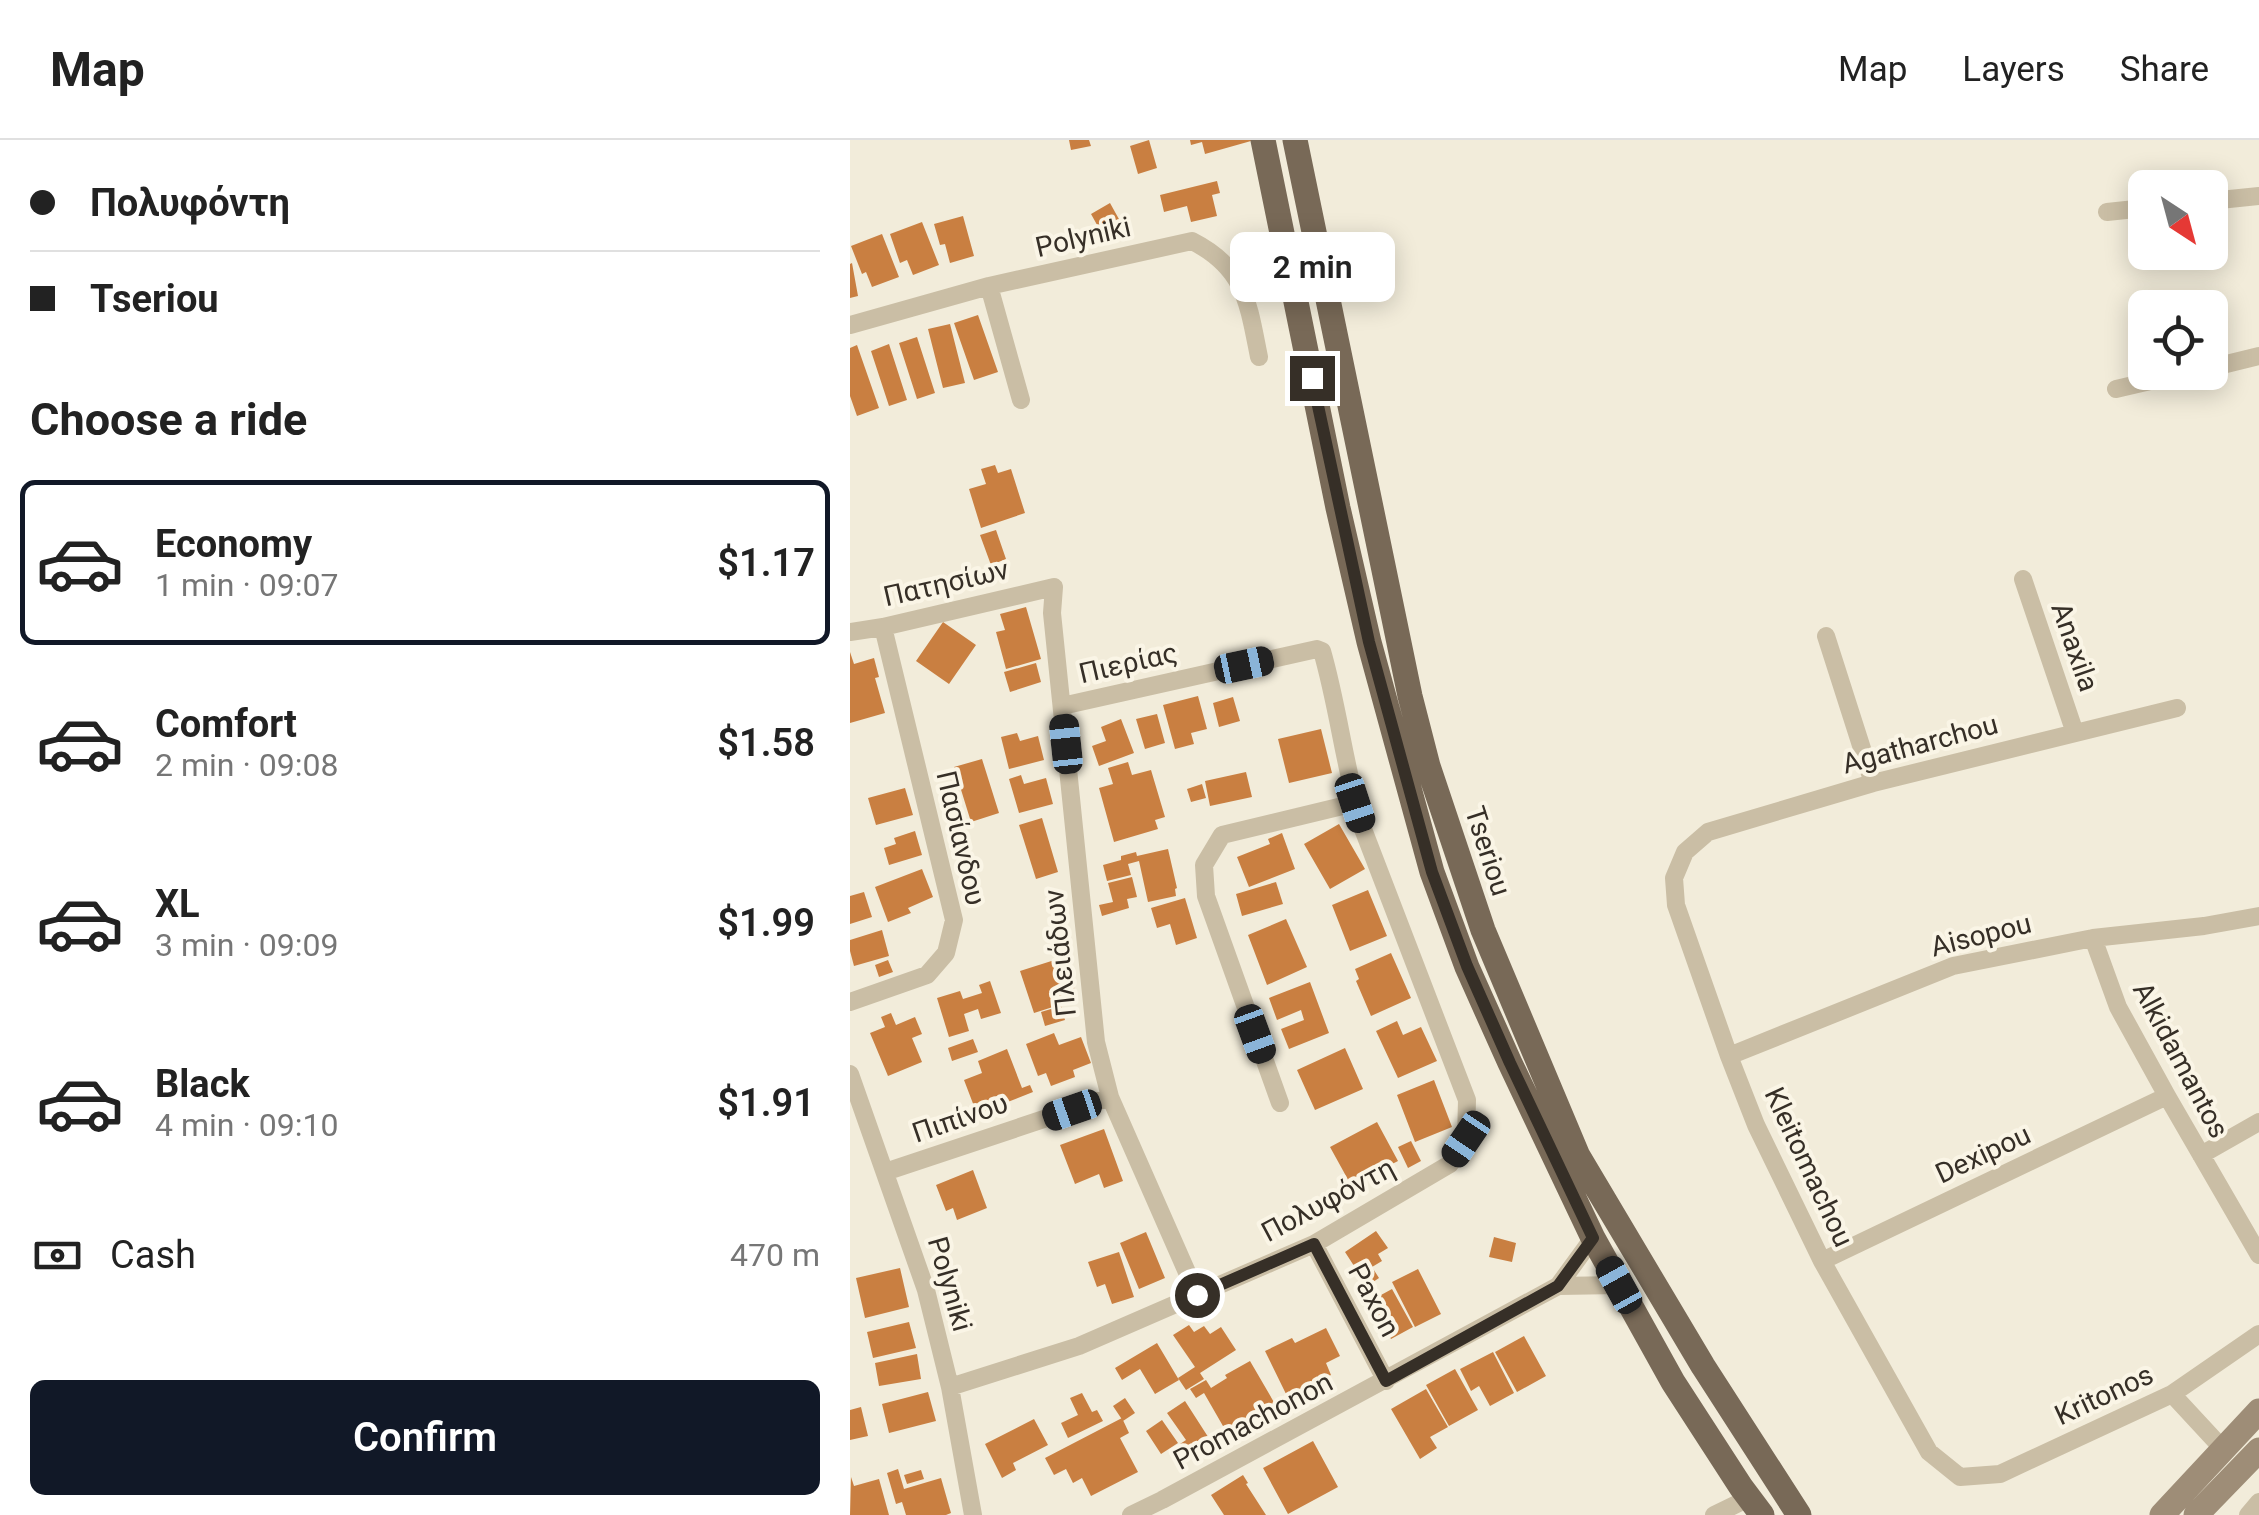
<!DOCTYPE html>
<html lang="en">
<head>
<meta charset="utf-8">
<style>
	body { margin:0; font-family:Roboto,sans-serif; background:#f6f6f6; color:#222; height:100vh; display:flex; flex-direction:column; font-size:38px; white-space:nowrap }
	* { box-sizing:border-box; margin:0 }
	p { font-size:32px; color:#767676 }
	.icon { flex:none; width:55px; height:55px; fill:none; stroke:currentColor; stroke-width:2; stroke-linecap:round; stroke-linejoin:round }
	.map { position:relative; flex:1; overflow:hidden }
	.sheet { display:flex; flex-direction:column; background:#fff; width:850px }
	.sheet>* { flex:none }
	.guide { display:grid; align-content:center; height:220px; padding:0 30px; background:#fff }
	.needle { width:65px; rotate:144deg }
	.controls { position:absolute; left:1278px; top:30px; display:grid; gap:20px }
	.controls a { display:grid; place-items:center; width:100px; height:100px; border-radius:15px; background:#fff; box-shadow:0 5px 25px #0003; font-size:50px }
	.end { position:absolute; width:45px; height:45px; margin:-22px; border:12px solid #362f27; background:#fff; box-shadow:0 0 0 5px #fff }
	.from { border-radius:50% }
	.bubble { position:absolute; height:70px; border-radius:15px; background:#fff; box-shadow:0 5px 25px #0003; font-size:32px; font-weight:600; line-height:70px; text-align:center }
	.car { position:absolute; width:30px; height:60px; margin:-30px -15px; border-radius:12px; box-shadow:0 0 8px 2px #0007; background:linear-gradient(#222 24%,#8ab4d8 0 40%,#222 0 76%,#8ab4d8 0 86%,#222 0) }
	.guide b { display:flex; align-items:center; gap:35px; height:95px; font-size:38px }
	.guide b+b { border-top:2px solid #e0e0e0 }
	.guide i { width:25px; height:25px; background:#222 }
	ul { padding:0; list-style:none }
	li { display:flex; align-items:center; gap:30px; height:165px; margin:0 20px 15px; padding:0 10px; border:5px solid transparent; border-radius:15px }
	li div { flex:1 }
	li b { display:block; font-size:38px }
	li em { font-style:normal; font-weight:600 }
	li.active { border-color:#111827 }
	li>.icon { width:90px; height:90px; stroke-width:1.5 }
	h2 { padding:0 30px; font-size:45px; line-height:120px }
	.pay { display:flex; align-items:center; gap:25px; height:110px; padding:0 30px; font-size:38px }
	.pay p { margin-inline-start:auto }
	.primary-button { display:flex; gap:20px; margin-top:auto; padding:20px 30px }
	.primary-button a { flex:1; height:115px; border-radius:15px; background:#111827; color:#fff; font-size:40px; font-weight:600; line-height:115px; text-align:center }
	header { display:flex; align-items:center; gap:60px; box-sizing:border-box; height:140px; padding:0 50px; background:#fff; border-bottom:2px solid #e0e0e0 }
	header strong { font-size:48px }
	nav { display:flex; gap:55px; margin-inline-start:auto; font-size:35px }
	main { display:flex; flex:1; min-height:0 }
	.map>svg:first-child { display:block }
	.building { fill:#c97f41 }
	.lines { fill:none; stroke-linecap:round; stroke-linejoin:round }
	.street { stroke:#cabea5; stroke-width:18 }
	.secondary { stroke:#9e8d77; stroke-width:25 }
	.primary { stroke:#786957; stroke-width:25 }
	.route { stroke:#362f27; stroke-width:12 }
	.labels { text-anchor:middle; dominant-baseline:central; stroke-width:8; stroke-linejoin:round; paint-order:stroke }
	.street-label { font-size:28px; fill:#362f27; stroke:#faf5e6 }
</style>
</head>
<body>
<header>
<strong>Map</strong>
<nav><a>Map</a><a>Layers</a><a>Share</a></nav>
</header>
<main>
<section class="sheet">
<div class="guide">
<b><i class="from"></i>Πολυφόντη</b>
<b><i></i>Tseriou</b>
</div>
<h2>Choose a ride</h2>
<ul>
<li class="active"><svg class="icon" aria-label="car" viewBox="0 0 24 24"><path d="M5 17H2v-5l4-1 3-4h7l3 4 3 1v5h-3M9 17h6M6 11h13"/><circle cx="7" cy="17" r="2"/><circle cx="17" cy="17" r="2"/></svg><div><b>Economy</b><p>1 min · 09:07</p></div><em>$1.17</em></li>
<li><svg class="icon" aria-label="car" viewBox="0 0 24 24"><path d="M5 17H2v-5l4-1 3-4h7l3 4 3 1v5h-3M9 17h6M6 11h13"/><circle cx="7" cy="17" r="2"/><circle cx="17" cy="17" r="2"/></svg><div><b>Comfort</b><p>2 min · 09:08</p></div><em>$1.58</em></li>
<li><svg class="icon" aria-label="car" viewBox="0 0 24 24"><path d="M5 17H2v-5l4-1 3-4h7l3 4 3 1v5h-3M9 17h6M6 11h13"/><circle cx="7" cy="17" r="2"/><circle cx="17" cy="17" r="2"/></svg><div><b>XL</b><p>3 min · 09:09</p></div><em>$1.99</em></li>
<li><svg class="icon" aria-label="car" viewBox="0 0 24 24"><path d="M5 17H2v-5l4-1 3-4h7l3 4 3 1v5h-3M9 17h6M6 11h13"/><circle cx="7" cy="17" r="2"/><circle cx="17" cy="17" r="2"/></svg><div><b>Black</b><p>4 min · 09:10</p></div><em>$1.91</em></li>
</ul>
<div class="pay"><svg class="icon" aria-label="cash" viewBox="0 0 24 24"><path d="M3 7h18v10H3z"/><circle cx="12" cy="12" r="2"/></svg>Cash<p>470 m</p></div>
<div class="primary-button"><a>Confirm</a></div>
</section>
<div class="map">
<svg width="1409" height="1375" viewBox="0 0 1409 1375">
	<rect width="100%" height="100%" fill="#f2ecda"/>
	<path class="building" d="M 219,0 L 239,0 L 241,6 L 221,10 Z
		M 299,0 L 307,28 L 288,34 L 280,6 Z
		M 340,0 L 401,0 L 401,1 L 355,14 L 352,2 L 341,5 Z
		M 367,41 L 370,53 L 362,55 L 367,76 L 341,82 L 337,66 L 314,72 L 310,55 Z
		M 260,63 L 270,81 L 251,92 L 241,74 Z
		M 113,76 L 124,116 L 100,123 L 95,104 L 90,105 L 84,84 Z
		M 72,82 L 89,125 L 63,135 L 57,120 L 50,123 L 40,94 Z
		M 32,94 L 49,137 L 22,147 L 16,132 L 12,134 L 1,106 Z
		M 2,123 L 8,156 L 0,158 L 0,124 Z
		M 128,175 L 148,232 L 124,240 L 104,183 Z
		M 100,184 L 115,243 L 93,248 L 78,189 Z
		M 67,197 L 85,253 L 67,259 L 49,203 Z
		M 39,204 L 57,260 L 39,266 L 21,211 Z
		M 7,205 L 29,268 L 7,276 L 0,256 L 0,208 Z
		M 145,325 L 148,333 L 161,329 L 175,373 L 131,388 L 119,349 L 136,344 L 131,329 Z
		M 146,390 L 156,419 L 141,425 L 130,395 Z
		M 176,467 L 191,519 L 156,529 L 146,492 L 155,490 L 150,474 Z
		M 93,482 L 126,505 L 99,544 L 66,521 Z
		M 0,512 L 4,524 L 24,518 L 29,537 L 25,538 L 35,573 L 0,583 Z
		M 186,523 L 191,542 L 160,552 L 154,532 Z
		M 348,556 L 357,589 L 341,593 L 344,604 L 325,609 L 313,565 Z
		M 383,557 L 390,581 L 369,587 L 363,563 Z
		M 307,574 L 315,603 L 295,609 L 286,579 Z
		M 271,579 L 284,613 L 249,626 L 242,606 L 256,601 L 251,587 Z
		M 471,589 L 482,633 L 439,643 L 428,599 Z
		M 167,593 L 170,601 L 188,596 L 194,620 L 159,629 L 151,597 Z
		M 132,619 L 149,673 L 121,682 L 104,627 Z
		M 278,622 L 282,635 L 301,630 L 315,677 L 305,680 L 308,689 L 264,702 L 249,648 L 263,644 L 258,628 Z
		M 396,632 L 402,657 L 360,666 L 355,641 Z
		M 171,635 L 174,644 L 196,638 L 203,664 L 169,673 L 159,639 Z
		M 352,644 L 356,658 L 341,662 L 337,649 Z
		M 55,648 L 63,675 L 26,685 L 18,658 Z
		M 192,678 L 208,732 L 186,739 L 169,685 Z
		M 489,684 L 515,729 L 480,749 L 454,704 Z
		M 65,691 L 72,715 L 39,725 L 34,708 L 46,704 L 44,698 Z
		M 432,693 L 445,729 L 399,747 L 387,717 L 420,704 L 418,699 Z
		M 318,709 L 327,748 L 325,749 L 326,756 L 298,762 L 289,721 L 278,724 L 281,735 L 257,741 L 253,725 L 271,720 L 271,716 L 286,712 L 287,716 Z
		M 72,729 L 83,757 L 58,768 L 61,773 L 38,782 L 25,747 Z
		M 282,737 L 287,757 L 277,759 L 279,768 L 252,776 L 249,765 L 263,762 L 258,743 Z
		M 426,742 L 433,764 L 392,776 L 386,754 Z
		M 518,750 L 537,796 L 500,811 L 482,765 Z
		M 14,752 L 22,777 L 0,784 L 0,756 Z
		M 335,758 L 347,798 L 326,805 L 320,784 L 307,788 L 301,768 Z
		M 436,779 L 457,827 L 417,845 L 398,795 Z
		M 32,790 L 39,816 L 4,826 L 0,811 L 0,800 Z
		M 541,813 L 561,858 L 521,876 L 506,841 L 509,839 L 505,829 Z
		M 214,817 L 228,859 L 184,873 L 170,831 Z
		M 38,820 L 43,832 L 29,837 L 25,825 Z
		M 140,841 L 151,873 L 131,879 L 128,869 L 114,874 L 119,891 L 99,897 L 87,858 L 110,851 L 113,859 L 132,853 L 129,845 Z
		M 460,842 L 479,893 L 439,909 L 431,889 L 454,880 L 451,870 L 427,880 L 419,858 Z
		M 211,866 L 215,880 L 195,886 L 191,872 Z
		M 41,873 L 46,885 L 65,877 L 72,894 L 62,898 L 72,922 L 38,936 L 20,893 L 35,887 L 31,877 Z
		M 547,881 L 553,895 L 571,887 L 587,921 L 548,938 L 526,891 Z
		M 204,893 L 209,905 L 231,897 L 241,923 L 223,930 L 225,937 L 201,946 L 196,933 L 188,936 L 176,904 Z
		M 123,899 L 128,912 L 102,921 L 98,908 Z
		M 495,908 L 513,949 L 465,970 L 447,930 Z
		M 157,909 L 172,948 L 180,945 L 183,952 L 127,974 L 114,940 L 132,933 L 128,921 Z
		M 584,940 L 602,987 L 565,1002 L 547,955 Z
		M 527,982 L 548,1021 L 501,1045 L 480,1007 Z
		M 254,989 L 273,1041 L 254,1048 L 249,1034 L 225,1044 L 210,1005 Z
		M 561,1001 L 571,1021 L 558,1028 L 548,1007 Z
		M 123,1030 L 137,1068 L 107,1080 L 103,1068 L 96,1071 L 86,1045 Z
		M 526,1091 L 538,1108 L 528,1114 L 532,1121 L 522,1127 L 529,1138 L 517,1146 L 495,1112 Z
		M 296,1092 L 315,1138 L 289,1149 L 270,1103 Z
		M 644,1097 L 666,1103 L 662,1122 L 639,1117 Z
		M 269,1112 L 284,1157 L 262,1164 L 255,1144 L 247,1147 L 238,1122 Z
		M 50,1128 L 59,1167 L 15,1178 L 6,1138 Z
		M 568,1129 L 591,1174 L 565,1187 L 542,1142 Z
		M 542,1149 L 563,1187 L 541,1199 L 520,1161 Z
		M 59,1182 L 66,1208 L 23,1218 L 17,1192 Z
		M 339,1185 L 344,1192 L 354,1186 L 360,1194 L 371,1187 L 386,1210 L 350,1233 L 354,1239 L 336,1250 L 328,1238 L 345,1227 L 323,1195 Z
		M 476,1188 L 490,1216 L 476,1223 L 481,1235 L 437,1256 L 415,1211 L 442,1198 L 445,1203 Z
		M 674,1196 L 696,1236 L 667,1252 L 645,1212 Z
		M 307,1203 L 329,1240 L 305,1254 L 290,1229 L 272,1240 L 265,1228 Z
		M 643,1212 L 664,1253 L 640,1266 L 629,1246 L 621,1251 L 610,1229 Z
		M 67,1214 L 71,1239 L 29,1246 L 25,1223 Z
		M 400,1221 L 425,1264 L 377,1293 L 354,1253 L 346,1258 L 340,1249 L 356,1240 L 361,1248 L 377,1238 L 375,1235 Z
		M 605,1229 L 628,1270 L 599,1286 L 576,1245 Z
		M 576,1249 L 598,1287 L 580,1297 L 587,1308 L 570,1319 L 541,1269 Z
		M 78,1252 L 86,1281 L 39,1293 L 32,1264 Z
		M 232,1253 L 242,1272 L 247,1270 L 253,1281 L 218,1298 L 211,1283 L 228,1275 L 220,1258 Z
		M 275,1258 L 285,1273 L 273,1281 L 263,1266 Z
		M 335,1261 L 362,1303 L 336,1319 L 327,1306 L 336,1300 L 317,1273 Z
		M 11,1267 L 18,1296 L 0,1300 L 0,1270 Z
		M 272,1278 L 279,1293 L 270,1298 L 288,1332 L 241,1356 L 232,1338 L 223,1343 L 216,1329 L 204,1335 L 195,1318 Z
		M 184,1279 L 198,1305 L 163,1323 L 166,1330 L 152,1338 L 135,1304 Z
		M 312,1280 L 328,1303 L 311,1314 L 296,1291 Z
		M 463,1301 L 488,1347 L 438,1374 L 413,1328 Z
		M 48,1329 L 54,1349 L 91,1338 L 101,1373 L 96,1375 L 56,1375 L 52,1362 L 46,1364 L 37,1333 Z
		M 71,1330 L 74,1339 L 57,1344 L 54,1335 Z
		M 393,1335 L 398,1343 L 396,1344 L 416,1375 L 374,1375 L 361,1355 Z
		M 1,1337 L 4,1346 L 29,1339 L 39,1375 L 0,1375 Z"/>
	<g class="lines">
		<path class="street" d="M 1360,61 L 1409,56
			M 1257,72 L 1295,68
			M 139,146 L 171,260
			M 0,185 L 139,146 L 342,101 C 395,128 398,162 409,217
			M 1360,228 L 1409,216
			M 1266,249 L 1339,232
			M 1173,439 L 1225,593
			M 0,492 L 33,487 L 204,447 L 202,473 L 246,902 L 260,957 L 347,1155
			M 976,496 L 1023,643
			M 1327,568 L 1023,643 L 858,692 L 835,712 L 824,738 L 826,765 L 879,916 L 906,985 L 972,1121 L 1079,1312 L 1110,1337 L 1150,1334 L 1322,1254 L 1409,1194
			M 1243,798 L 1268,867 L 1317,956 L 1409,1115
			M 0,862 L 77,835 L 96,813 L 104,780 L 33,487
			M 879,916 L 1103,826 L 1243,798 L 1354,786 L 1409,776
			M 0,934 L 76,1150 L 100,1247 L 123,1375
			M 430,963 L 356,756 L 354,725 L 372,695 L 505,663
			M 1351,1015 L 1409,982
			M 35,1032 L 260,957
			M 464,1104 L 536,1241
			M 972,1121 L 1317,956
			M 708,1146 L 769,1145
			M 100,1247 L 229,1206 L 464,1104 L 600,1024 L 616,999 L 617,960 L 513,689 C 495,631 489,570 472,511 L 467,509 L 212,566
			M 1322,1254 L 1372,1308
			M 281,1375 L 312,1360 L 708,1146 L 743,1098
			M 864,1375 L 899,1358
			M 1398,1375 L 1409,1362"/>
		<path class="secondary" d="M 1312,1375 L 1409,1271
			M 1346,1375 L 1409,1310"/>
		<path class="primary" d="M 413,0 L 488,368 L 519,502 L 582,732 L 617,827 L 660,923 L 743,1098 L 823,1242 L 891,1347 L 912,1375
			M 445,0 L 560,556 L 578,626 L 633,790 L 728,1016 L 853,1226 L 949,1375"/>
	</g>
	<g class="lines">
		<path class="route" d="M 347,1155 L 464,1104 L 536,1241 L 708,1146 L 743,1098 L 660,923 L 617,826 L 582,732 L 519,502 L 462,238"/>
	</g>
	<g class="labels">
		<g class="street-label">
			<text transform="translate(233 97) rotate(-13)">Polyniki</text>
			<text transform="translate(96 443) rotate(-13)">Πατησίων</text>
			<text transform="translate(1225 507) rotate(71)">Anaxila</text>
			<text transform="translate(278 523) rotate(-13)">Πιερίας</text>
			<text transform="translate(1070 604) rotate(-15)">Agatharchou</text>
			<text transform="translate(111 698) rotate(77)">Πασίανδου</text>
			<text transform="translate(638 711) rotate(72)">Tseriou</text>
			<text transform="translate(1131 795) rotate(-14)">Aisopou</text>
			<text transform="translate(210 813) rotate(-96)">Πλειάδων</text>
			<text transform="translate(1331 920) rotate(62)">Alkidamantos</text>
			<text transform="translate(110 978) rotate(-19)">Πιπίνου</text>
			<text transform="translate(1133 1014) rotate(-25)">Dexipou</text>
			<text transform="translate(959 1027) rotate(65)">Kleitomachou</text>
			<text transform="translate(478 1060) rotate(-28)">Πολυφόντη</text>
			<text transform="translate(100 1144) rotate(74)">Polyniki</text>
			<text transform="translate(524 1160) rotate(62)">Paxon</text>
			<text transform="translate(1254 1255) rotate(-25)">Kritonos</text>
			<text transform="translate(403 1281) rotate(-28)">Promachonon</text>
		</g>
	</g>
</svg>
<div class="controls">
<a><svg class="needle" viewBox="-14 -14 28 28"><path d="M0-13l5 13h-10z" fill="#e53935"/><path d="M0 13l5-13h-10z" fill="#767676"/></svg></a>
<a><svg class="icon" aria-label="locate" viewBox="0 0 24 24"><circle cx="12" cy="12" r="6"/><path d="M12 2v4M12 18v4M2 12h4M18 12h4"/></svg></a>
</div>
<i class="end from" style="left:347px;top:1155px"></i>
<i class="end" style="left:462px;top:238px"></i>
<div class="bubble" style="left:380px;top:92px;width:165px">2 min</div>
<i class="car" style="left:394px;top:525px;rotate:78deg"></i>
<i class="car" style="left:216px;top:604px;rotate:354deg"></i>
<i class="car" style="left:505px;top:663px;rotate:162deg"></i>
<i class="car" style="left:405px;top:894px;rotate:160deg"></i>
<i class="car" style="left:222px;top:970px;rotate:251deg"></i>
<i class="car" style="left:616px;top:999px;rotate:214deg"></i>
<i class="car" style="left:769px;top:1145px;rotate:331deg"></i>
</div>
</main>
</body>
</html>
